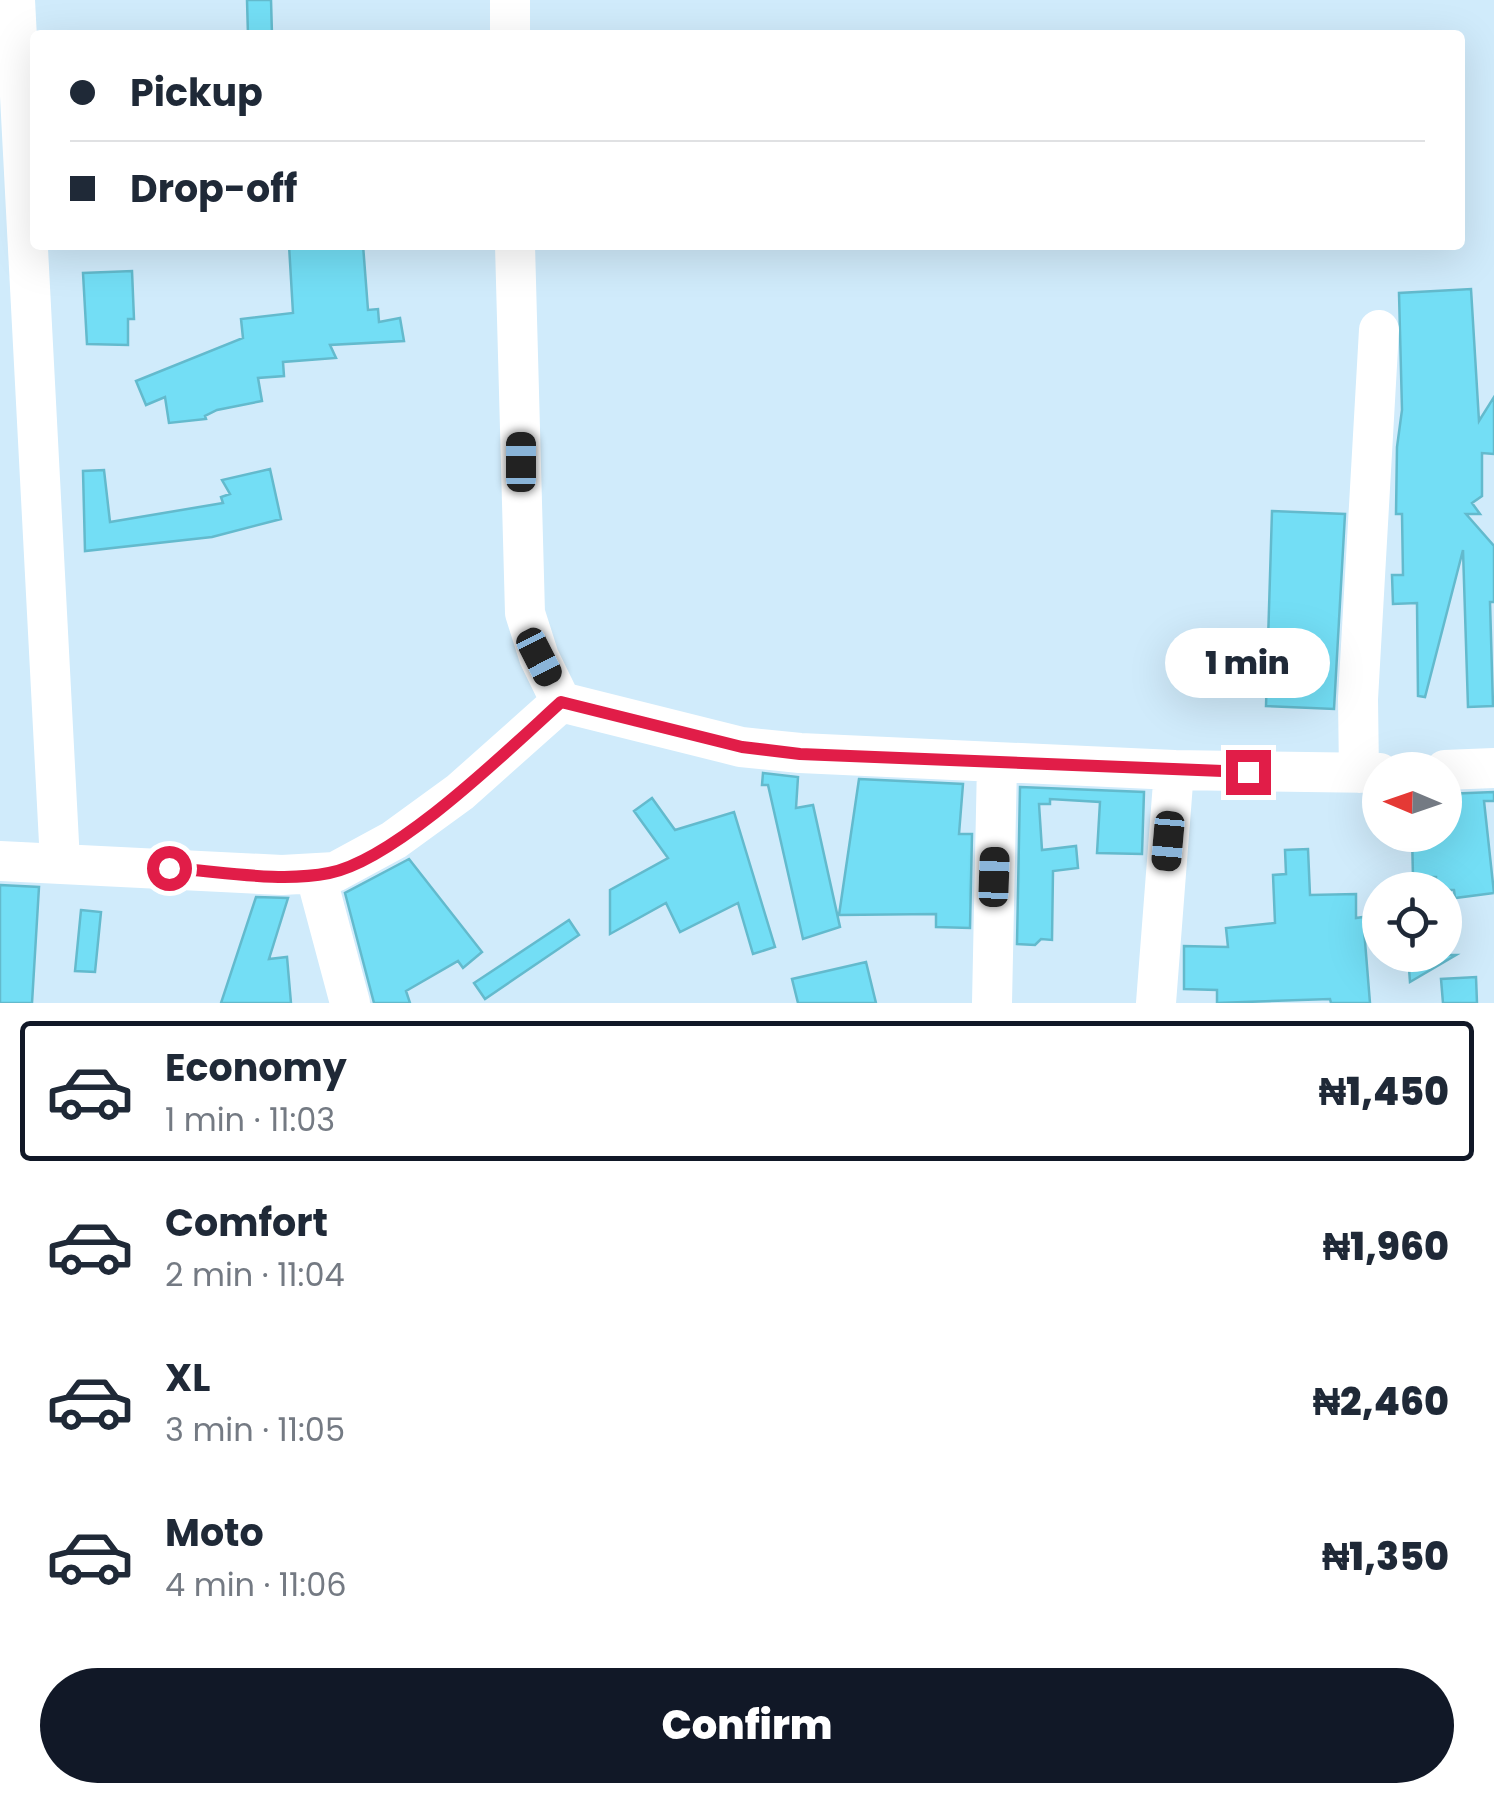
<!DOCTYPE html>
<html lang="en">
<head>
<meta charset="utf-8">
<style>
	body { margin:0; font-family:Poppins,sans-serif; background:#f6f6f7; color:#1f2937; height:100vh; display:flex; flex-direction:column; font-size:38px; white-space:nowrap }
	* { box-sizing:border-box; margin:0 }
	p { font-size:32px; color:#747a83 }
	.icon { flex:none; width:55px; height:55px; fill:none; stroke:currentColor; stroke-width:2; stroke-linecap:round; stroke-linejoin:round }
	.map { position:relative; height:1003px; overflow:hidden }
	.drawer { display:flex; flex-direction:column; background:#fff; flex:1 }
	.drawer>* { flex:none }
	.top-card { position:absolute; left:30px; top:30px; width:1435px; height:220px; border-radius:10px; box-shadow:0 10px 40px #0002; display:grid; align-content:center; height:220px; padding:0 40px; background:#fff }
	.needle { width:65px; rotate:272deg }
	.fabs { position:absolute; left:1362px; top:752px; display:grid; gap:20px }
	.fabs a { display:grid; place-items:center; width:100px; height:100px; border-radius:50%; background:#fff; box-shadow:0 10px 40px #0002; font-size:50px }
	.end { position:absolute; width:45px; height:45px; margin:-22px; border:12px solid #e11d48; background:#fff; box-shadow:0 0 0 5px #fff }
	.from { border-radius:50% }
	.bubble { position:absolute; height:70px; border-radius:35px; background:#fff; box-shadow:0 10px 40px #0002; font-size:32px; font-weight:800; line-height:70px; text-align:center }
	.car { position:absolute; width:30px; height:60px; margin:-30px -15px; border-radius:12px; box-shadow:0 0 8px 2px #0007; background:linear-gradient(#222 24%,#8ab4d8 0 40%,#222 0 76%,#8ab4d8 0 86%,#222 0) }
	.top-card b { display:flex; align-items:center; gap:35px; height:95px; font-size:38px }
	.top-card b+b { border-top:2px solid #e0e1e3 }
	.top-card i { width:25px; height:25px; background:#1f2937 }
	ul { padding:18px 0 0; list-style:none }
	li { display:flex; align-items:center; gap:30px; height:140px; margin:0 20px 15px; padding:0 20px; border:5px solid transparent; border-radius:10px }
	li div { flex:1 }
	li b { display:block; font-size:38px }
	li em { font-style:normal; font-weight:800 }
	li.active { border-color:#111827 }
	li>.icon { width:90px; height:90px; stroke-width:1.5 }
	.action { display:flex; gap:20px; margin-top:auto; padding:20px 40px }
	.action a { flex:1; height:115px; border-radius:60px; background:#111827; color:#fff; font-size:40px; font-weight:800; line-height:115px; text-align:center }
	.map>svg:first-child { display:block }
	.building { fill:#73def5; stroke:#63bacd; stroke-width:2.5 }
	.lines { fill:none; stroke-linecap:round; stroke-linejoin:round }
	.minor { stroke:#fff; stroke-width:40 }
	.route { stroke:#e11d48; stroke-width:12 }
</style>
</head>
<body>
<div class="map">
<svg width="1494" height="1003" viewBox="0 0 1494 1003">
	<rect width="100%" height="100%" fill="#d0ebfb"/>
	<path class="building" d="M 247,0 L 271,0 L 272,35 L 248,35 Z
		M 289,245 L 363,245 L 368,310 L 378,309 L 379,322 L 400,318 L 404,341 L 330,345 L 336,358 L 283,362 L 284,376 L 258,378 L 262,401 L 217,410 L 205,416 L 206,419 L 169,423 L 165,397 L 146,405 L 136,381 L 243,338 L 241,319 L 293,313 Z
		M 132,271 L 134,319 L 128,319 L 128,345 L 87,344 L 83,273 Z
		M 1471,289 L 1479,421 L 1494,397 L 1494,454 L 1482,453 L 1482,496 L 1472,503 L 1480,514 L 1466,514 L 1494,546 L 1494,602 L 1490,602 L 1493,706 L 1468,707 L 1463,550 L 1425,697 L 1418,696 L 1417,603 L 1393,604 L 1392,575 L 1403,575 L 1402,514 L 1396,514 L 1397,447 L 1402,410 L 1399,293 Z
		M 270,469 L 281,519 L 212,537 L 85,551 L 83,471 L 104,470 L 110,522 L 223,503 L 221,497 L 230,494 L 222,480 Z
		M 1272,511 L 1345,514 L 1334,709 L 1266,706 Z
		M 763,773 L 798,777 L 796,808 L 813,805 L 840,927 L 803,939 L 768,785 L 762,785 Z
		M 859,779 L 963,784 L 959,834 L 972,834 L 970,928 L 936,927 L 936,914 L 839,915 Z
		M 1020,787 L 1144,792 L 1142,854 L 1097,853 L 1100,802 L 1050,799 L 1050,804 L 1039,804 L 1042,850 L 1076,846 L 1078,868 L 1053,871 L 1052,940 L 1041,939 L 1035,945 L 1017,944 Z
		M 1494,792 L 1494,801 L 1484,801 L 1494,893 L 1455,898 L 1454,890 L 1436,890 L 1436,877 L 1413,877 L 1412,835 L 1445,835 L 1445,794 Z
		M 652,798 L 675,830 L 734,812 L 775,947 L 753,954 L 738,903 L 680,932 L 666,903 L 610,934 L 610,890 L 668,858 L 634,811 Z
		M 1308,849 L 1310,895 L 1356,894 L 1356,918 L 1363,917 L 1370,1003 L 1331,1003 L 1330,999 L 1217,1003 L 1217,990 L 1184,989 L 1184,946 L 1228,947 L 1226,928 L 1275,923 L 1273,875 L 1286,874 L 1285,850 Z
		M 409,859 L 482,952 L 463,968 L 458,961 L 406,991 L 410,1003 L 374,1003 L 345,893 Z
		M 0,885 L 39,887 L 32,1003 L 0,1003 Z
		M 256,897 L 288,898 L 269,959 L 287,957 L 291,1003 L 221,1003 Z
		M 81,910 L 101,912 L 95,972 L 75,971 Z
		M 569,920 L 579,935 L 485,999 L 474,983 Z
		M 1408,955 L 1456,955 L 1410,982 Z
		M 866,962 L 876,1003 L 798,1003 L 792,979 Z
		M 1476,977 L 1477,1003 L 1443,1003 L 1441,979 Z"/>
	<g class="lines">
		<path class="minor" d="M 15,0 L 60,862
			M 510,0 L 510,35
			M 515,245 L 525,613 L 539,657 L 561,702 L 741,747 L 800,753 L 1174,770 L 1380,773
			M 1445,770 L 1494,768
			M 1359,773 L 1358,699 L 1379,330
			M 0,861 L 282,875 L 335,872 L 394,840 L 460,792 L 561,702
			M 316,876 L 350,1003
			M 992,1003 L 997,763
			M 1156,1003 L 1174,770"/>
	</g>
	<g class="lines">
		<path class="route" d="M 169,868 C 220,871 279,883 329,873 C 396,860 509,749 561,702 L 742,747 L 800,754 L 1248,772"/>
	</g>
</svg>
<div class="fabs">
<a><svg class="needle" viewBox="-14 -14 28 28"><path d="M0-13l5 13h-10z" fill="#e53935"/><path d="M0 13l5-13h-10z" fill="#747a83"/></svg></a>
<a><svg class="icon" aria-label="locate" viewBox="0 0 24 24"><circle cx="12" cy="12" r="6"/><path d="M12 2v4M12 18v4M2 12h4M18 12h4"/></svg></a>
</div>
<i class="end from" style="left:169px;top:868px"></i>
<i class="end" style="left:1248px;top:772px"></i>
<div class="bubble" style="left:1165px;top:628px;width:165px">1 min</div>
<i class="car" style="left:521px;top:462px;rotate:0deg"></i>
<i class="car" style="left:539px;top:657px;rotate:153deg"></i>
<i class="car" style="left:1168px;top:841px;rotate:185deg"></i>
<i class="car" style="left:994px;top:877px;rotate:2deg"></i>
<div class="top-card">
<b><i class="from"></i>Pickup</b>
<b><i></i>Drop-off</b>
</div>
</div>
<section class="drawer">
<ul>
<li class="active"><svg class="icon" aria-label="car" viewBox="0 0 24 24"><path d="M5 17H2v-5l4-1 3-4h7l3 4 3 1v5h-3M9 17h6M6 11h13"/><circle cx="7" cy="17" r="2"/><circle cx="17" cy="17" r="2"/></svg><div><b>Economy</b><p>1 min · 11:03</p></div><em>₦1,450</em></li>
<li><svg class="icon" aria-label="car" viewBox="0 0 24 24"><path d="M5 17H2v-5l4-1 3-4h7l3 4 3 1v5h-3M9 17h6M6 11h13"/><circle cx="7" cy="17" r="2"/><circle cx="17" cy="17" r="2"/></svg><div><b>Comfort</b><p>2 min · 11:04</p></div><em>₦1,960</em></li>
<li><svg class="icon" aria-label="car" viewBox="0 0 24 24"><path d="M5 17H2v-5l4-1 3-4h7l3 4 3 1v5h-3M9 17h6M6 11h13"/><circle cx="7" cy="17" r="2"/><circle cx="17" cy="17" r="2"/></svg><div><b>XL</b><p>3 min · 11:05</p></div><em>₦2,460</em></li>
<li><svg class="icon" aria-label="car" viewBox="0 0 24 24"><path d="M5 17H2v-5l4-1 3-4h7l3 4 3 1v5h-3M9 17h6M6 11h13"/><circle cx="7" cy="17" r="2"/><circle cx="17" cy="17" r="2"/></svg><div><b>Moto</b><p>4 min · 11:06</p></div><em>₦1,350</em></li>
</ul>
<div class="action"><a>Confirm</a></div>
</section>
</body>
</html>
